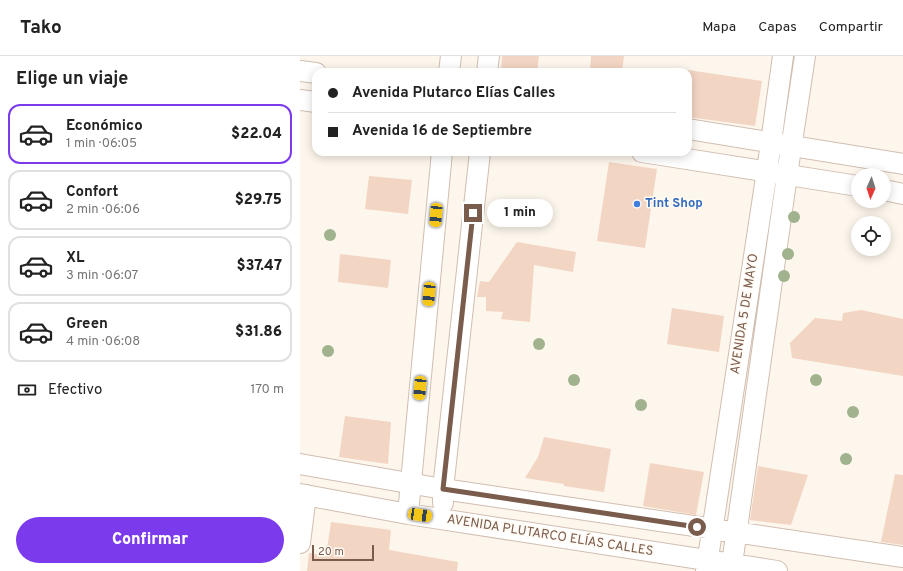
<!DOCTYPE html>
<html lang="es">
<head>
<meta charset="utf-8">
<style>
	body { margin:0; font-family:Overpass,sans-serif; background:#f2f2f2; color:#222; height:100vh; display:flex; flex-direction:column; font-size:15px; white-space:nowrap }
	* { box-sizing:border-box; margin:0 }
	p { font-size:13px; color:#767676 }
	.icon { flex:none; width:22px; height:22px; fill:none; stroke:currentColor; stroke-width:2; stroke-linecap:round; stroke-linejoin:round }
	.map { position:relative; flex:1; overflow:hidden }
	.drawer { display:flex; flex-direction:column; background:#fff; width:300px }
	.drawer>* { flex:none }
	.hud { position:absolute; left:12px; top:12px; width:380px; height:88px; border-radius:12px; box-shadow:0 2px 10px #0003; display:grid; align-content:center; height:88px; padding:0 16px; background:#fff }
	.needle { width:26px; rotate:183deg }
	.controls { position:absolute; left:551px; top:112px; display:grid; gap:8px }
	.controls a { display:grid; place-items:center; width:40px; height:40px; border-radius:50%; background:#fff; box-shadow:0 2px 10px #0003; font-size:20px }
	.scale { position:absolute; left:12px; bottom:10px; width:62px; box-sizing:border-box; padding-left:4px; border:2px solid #7a5c4d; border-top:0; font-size:11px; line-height:14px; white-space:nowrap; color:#7a5c4d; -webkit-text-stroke:3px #fffaf3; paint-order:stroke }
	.end { position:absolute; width:18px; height:18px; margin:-9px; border:5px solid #7a5c4d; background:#fff; box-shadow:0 0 0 2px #fff }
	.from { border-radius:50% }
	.bubble { position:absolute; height:28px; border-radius:14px; background:#fff; box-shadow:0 2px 10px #0003; font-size:13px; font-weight:800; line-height:28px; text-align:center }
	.car { position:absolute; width:12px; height:24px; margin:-12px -6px; border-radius:5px; box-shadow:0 0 3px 1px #0007; background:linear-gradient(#f5c518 24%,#345 0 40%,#f5c518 0 76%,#345 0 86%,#f5c518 0) }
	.hud b { display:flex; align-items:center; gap:14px; height:38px; font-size:15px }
	.hud b+b { border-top:1px solid #e0e0e0 }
	.hud i { width:10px; height:10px; background:#222 }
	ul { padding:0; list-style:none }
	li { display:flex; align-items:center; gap:12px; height:60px; margin:0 8px 6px; padding:0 8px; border:2px solid #e0e0e0; border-radius:12px }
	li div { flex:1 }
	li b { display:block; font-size:15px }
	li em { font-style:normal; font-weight:800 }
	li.on { border-color:#7c3aed }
	li>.icon { width:36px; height:36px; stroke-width:1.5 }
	h2 { padding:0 16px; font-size:18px; line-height:48px }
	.pay { display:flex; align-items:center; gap:10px; height:44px; padding:0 16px; font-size:15px }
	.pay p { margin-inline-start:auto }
	.cta { display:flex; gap:8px; margin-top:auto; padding:8px 16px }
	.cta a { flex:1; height:46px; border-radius:24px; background:#7c3aed; color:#fff; font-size:16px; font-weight:800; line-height:46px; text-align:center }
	header { display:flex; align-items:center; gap:24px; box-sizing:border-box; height:56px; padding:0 20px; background:#fff; border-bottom:1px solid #e0e0e0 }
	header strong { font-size:19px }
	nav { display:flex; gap:22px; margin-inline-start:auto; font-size:14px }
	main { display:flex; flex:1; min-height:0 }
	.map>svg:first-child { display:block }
	.building { fill:#f3d5c3 }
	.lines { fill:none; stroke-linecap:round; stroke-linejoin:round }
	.street-casing { stroke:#d1beb0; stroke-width:22 }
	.street { stroke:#fff; stroke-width:20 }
	.tree { fill:#a0b28e }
	.route { stroke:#7a5c4d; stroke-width:5 }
	.shop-dot { fill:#3f7fe0; stroke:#fffaf3; stroke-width:1.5 }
	.labels { text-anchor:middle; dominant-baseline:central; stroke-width:3; stroke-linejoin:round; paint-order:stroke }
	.shop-label { font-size:13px; font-weight:bold; fill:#366cbe; stroke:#fffaf3; text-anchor:start }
	.street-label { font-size:13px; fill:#7a5c4d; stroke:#fffaf3 }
</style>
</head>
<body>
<header>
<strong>Tako</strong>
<nav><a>Mapa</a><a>Capas</a><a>Compartir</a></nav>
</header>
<main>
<section class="drawer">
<h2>Elige un viaje</h2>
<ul>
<li class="on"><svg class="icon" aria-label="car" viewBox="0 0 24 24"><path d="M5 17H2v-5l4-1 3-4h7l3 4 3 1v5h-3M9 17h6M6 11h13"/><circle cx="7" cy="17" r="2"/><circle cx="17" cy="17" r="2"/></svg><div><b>Económico</b><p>1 min · 06:05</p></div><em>$22.04</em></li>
<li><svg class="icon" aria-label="car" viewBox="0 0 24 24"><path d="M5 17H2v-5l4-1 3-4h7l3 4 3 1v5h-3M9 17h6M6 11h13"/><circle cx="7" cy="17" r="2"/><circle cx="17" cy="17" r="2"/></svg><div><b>Confort</b><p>2 min · 06:06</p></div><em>$29.75</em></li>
<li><svg class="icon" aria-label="car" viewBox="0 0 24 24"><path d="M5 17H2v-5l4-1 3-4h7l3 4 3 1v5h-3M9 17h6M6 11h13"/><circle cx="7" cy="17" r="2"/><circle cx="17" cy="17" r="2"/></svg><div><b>XL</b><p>3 min · 06:07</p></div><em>$37.47</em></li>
<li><svg class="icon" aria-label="car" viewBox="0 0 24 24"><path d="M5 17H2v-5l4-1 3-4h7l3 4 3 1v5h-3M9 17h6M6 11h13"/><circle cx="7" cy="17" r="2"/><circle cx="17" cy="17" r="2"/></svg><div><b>Green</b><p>4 min · 06:08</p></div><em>$31.86</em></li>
</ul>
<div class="pay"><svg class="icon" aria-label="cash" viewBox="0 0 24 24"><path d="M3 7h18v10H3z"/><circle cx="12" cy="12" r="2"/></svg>Efectivo<p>170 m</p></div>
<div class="cta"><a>Confirmar</a></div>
</section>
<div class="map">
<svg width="603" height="515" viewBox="0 0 603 515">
	<rect width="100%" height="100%" fill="#fdf6ec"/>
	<path class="building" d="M 202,0 L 239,0 L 237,16 L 201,16 Z
		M 291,0 L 324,0 L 322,16 L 290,16 Z
		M 388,14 L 462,25 L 455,70 L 388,61 Z
		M 309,106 L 357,113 L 345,192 L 297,185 Z
		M 69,120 L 112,124 L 108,158 L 65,153 Z
		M 217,186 L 276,196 L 273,216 L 234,209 L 230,266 L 201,263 L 203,256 L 186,255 L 186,241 L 177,241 L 180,225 L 189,226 Z
		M 40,198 L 91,204 L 88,232 L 38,226 Z
		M 372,252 L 424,260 L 419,296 L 367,288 Z
		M 561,254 L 603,263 L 603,320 L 492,302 L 490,287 L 515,262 L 542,265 L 543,257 Z
		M 45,360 L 91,366 L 88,408 L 39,401 Z
		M 244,381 L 311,393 L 304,436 L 264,430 L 264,428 L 225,422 L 238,401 Z
		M 350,407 L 404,416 L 396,459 L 343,450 Z
		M 458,410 L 508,419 L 491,469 L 450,464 Z
		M 595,418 L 603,419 L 603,489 L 581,486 Z
		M 31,466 L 91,474 L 89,494 L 158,506 L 157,515 L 7,515 L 9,497 L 26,500 Z"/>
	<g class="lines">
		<g class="street-casing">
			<path id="street" d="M 0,15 L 16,17
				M 149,16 L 151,0
				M 187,16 L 189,0
				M 0,44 L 16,46
				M 388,73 L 603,108
				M 342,96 L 558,130
				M 584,134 L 603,138
				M 0,408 L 143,433 L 603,501
				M 0,438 L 108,458 L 477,515
				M 143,447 L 143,433 L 180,96
				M 108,458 L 142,96
				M 0,487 L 6,439
				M 406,515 L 467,115 L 483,0
				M 431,515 L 487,119 L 505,0"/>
		</g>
		<use href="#street" class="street"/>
	</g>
	<g class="tree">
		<circle cx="210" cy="150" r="6"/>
		<circle cx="494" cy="161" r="6"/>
		<circle cx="30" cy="179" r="6"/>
		<circle cx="488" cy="198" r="6"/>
		<circle cx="484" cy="220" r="6"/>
		<circle cx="239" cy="288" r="6"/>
		<circle cx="28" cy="295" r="6"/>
		<circle cx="274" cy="324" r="6"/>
		<circle cx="516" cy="324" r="6"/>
		<circle cx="341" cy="349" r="6"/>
		<circle cx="553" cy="356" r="6"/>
		<circle cx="546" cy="403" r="6"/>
	</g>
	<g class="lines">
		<path class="route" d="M 173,157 L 143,433 L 397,471"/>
	</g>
	<circle class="shop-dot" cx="337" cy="148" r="4"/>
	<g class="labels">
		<g class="shop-label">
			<text x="345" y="148">Tint Shop</text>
		</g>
		<g class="street-label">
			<text transform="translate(445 258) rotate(-81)">AVENIDA 5 DE MAYO</text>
			<text transform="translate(250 480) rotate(9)">AVENIDA PLUTARCO ELÍAS CALLES</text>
		</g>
	</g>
</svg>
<div class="controls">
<a><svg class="needle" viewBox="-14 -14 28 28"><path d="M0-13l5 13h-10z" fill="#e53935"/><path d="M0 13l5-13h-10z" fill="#767676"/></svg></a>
<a><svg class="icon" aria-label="locate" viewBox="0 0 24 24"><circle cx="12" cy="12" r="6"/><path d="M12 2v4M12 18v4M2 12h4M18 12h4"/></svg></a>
</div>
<div class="scale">20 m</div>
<i class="end from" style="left:397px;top:471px"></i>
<i class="end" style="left:173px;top:157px"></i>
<div class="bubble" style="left:187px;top:143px;width:66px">1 min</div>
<i class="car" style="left:136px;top:159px;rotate:185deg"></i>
<i class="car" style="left:129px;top:238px;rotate:185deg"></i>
<i class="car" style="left:120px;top:332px;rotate:185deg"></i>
<i class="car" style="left:120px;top:459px;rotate:98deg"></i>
<div class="hud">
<b><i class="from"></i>Avenida Plutarco Elías Calles</b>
<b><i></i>Avenida 16 de Septiembre</b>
</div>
</div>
</main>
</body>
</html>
